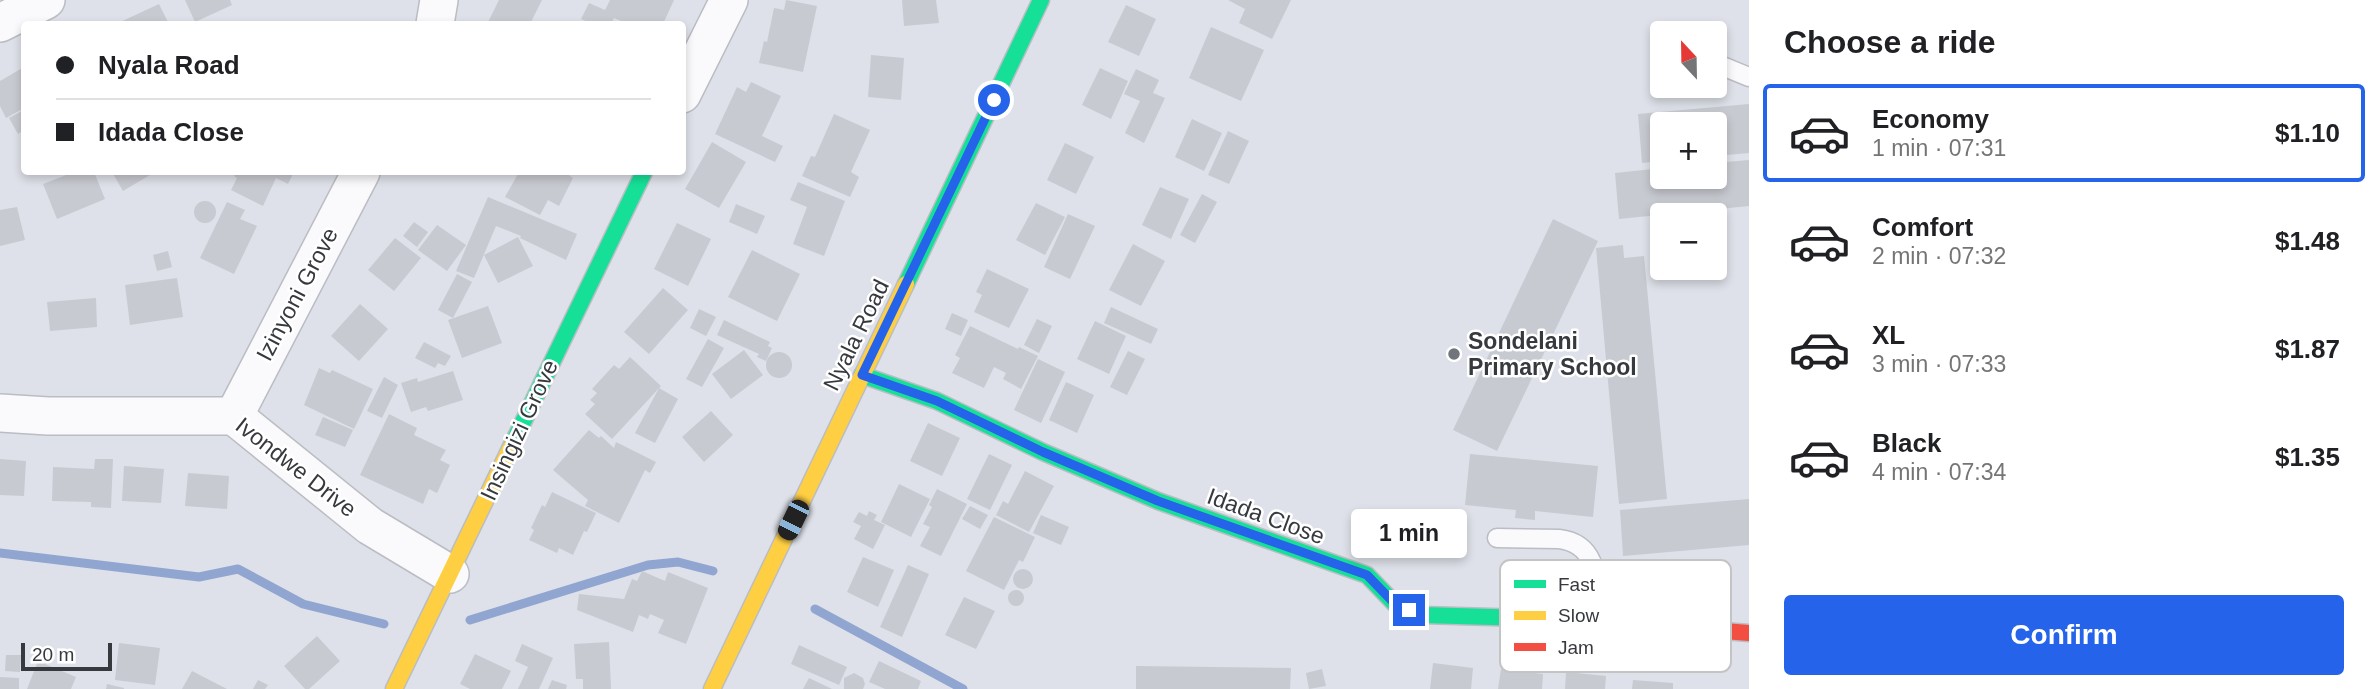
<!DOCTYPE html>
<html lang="en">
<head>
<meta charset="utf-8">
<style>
	body { margin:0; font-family:Helvetica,sans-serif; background:#f2f2f2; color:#202124; height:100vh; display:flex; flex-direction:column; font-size:26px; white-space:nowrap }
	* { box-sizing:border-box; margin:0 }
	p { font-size:23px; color:#757577 }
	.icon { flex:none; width:38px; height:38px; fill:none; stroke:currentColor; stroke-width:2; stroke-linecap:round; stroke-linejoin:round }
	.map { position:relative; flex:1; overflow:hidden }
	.drawer { display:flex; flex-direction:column; background:#fff; width:630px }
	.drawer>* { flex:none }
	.top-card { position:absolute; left:21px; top:21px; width:665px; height:154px; border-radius:7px; box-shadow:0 4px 10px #0003; display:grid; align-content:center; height:154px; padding:0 35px; background:#fff }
	.needle { width:46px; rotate:338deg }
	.tools { position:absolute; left:1650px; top:21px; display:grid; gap:14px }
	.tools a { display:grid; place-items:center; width:77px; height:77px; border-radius:7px; background:#fff; box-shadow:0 4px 10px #0003; font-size:35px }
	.scale { position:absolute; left:21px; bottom:18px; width:91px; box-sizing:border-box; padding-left:7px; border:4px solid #36393e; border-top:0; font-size:19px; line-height:24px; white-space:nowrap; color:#36393e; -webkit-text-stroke:5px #fff; paint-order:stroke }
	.end { position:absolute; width:32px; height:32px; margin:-16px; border:9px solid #2563eb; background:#fff; box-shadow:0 0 0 4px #fff }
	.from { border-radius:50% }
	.bubble { position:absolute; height:49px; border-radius:7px; background:#fff; box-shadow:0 4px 10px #0003; font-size:23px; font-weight:800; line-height:49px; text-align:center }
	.car { position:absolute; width:21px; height:42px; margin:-21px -10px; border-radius:9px; box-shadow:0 0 5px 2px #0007; background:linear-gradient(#222 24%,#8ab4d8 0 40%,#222 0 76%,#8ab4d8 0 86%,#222 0) }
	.top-card b { display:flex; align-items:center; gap:24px; height:66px; font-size:26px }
	.top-card b+b { border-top:2px solid #e0e0e0 }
	.top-card i { width:18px; height:18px; background:#202124 }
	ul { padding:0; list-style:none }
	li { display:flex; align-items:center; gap:21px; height:98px; margin:0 14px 10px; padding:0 21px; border:4px solid transparent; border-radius:7px }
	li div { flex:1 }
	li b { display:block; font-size:26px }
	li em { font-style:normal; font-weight:800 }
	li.on { border-color:#2563eb }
	li>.icon { width:63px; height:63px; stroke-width:1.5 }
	h2 { padding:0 35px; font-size:32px; line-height:84px }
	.button { display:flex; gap:14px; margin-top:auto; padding:14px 35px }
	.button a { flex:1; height:80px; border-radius:7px; background:#2563eb; color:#fff; font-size:28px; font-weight:800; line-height:80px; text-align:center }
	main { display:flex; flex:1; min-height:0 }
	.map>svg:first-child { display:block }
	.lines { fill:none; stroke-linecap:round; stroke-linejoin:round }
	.stream { stroke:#91a5d1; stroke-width:9 }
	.building { fill:#c8cad1 }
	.lane-casing { stroke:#babdc3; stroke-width:21 }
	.street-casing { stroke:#babdc3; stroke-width:40 }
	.fast-casing { stroke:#babdc3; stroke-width:19 }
	.slow-casing { stroke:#babdc3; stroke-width:19 }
	.jam-casing { stroke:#babdc3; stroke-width:19 }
	.lane { stroke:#fafafc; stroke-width:18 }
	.street { stroke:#fafafc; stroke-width:37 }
	.fast { stroke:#16e098; stroke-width:16 }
	.slow { stroke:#ffcf43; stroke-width:16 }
	.jam { stroke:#f24e42; stroke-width:16 }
	.route { stroke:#2563eb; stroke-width:9 }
	.poi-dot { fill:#71747a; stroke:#fff; stroke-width:2.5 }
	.labels { text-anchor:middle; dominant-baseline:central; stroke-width:5; stroke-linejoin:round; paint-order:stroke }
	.street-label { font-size:23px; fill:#36393e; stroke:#fff }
	.poi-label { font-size:23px; font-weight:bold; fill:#36393e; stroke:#fff; text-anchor:start }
	.key { fill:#fff; stroke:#c3c4c5; stroke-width:2 }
	.key-label { font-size:19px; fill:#36393e }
</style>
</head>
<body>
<main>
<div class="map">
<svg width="1749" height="689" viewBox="0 0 1749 689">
	<rect width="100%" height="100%" fill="#dee1e9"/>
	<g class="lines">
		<path class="stream" d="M 0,553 L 199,577 L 238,569 L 303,604 L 384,624
			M 815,609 L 963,689
			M 470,620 L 648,565 L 678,562 L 713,571"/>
	</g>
	<path class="building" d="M 185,0 L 230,0 L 232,5 L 195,22 Z
		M 499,0 L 542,0 L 530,24 L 487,24 Z
		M 610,0 L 674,0 L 663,24 L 628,24 L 614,18 L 611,24 L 592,24 L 581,19 L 589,3 L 605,10 Z
		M 786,0 L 817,6 L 803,72 L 759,63 L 764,41 L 767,42 L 774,8 L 784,10 Z
		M 902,0 L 936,0 L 939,23 L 904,26 Z
		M 1228,0 L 1291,0 L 1272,39 L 1239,23 L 1245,9 Z
		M 159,4 L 169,24 L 116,24 Z
		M 1126,5 L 1156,19 L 1139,56 L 1108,42 Z
		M 1211,27 L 1264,50 L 1241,101 L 1189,78 Z
		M 871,55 L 904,58 L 901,100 L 868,97 Z
		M 24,67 L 24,108 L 6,118 L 0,106 L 0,81 Z
		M 1100,68 L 1128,81 L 1111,119 L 1082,105 Z
		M 1136,69 L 1159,80 L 1153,93 L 1165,98 L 1144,143 L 1125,133 L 1140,101 L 1124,94 Z
		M 751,82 L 781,96 L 762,136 L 783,146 L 775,162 L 715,134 L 737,87 L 746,92 Z
		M 1749,104 L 1749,153 L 1715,156 L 1715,124 L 1662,124 L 1662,161 L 1642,163 L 1638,114 Z
		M 24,110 L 24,130 L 18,134 L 9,118 Z
		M 834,114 L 870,130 L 851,172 L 859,177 L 850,197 L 802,176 L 811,156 L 815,157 Z
		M 1192,119 L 1222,133 L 1204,171 L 1175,157 Z
		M 1228,131 L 1249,141 L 1229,184 L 1208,175 Z
		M 712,142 L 746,162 L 719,208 L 685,189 Z
		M 1065,143 L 1094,157 L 1076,194 L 1047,180 Z
		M 1749,160 L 1749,206 L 1619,219 L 1615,173 L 1662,168 L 1662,177 L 1715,177 L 1715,163 Z
		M 74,172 L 94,172 L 105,199 L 57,219 L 43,184 Z
		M 112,172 L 155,172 L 123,191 Z
		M 236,172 L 294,172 L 288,184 L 276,178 L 263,206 L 231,190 L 237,178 L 234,176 Z
		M 519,172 L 564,172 L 573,178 L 559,206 L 548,200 L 540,215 L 505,197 Z
		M 798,182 L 845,201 L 824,256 L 793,244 L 807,207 L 790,200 Z
		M 1160,187 L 1189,199 L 1171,239 L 1142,225 Z
		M 1202,194 L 1217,202 L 1195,243 L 1180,235 Z
		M 488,197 L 577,234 L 566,260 L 520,238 L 521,236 L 496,226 L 474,278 L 456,271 Z
		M194 212a11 11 0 1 1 22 0a11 11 0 1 1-22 0Z
		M 227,202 L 245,210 L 240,219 L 257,226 L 234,274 L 200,258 Z
		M 1036,203 L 1065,217 L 1045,255 L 1016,240 Z
		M 736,204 L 765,216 L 757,234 L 729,222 Z
		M 17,207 L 25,240 L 0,246 L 0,210 Z
		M 1068,214 L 1095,226 L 1070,279 L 1044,267 Z
		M 1553,219 L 1598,241 L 1497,451 L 1453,430 Z
		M 414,222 L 428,232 L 417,247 L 403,236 Z
		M 677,223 L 711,239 L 688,286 L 654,269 Z
		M 437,225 L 466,245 L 447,271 L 418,250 Z
		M 518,237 L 533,266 L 498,283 L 484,255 Z
		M 395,238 L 421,258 L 394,291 L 368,270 Z
		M 1133,244 L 1165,261 L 1141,306 L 1109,290 Z
		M 1623,245 L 1624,258 L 1644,256 L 1667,499 L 1619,504 L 1596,248 Z
		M 752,250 L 800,274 L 777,321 L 728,297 Z
		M 168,251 L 172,267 L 157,271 L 153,255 Z
		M 987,269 L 1029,289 L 1009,328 L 974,312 L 982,295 L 976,292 Z
		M 457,274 L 472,282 L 453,318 L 438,310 Z
		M 177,278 L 183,317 L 130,325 L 125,285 Z
		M 663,288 L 688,310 L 649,354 L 624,332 Z
		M 96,298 L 97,327 L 50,331 L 47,302 Z
		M 360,304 L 388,329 L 359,361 L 331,336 Z
		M 488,306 L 502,343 L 462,358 L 448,320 Z
		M 1111,307 L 1158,329 L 1151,344 L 1104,323 Z
		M 699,309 L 716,317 L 706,336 L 690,328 Z
		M 952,313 L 968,320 L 961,336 L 945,329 Z
		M 1037,319 L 1052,326 L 1039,353 L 1024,345 Z
		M 724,320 L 770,342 L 768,346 L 772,348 L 766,361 L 757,357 L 759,354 L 717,335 Z
		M 1095,321 L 1126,336 L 1109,374 L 1077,359 Z
		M 970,326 L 1018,349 L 1019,347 L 1038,356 L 1021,389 L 1003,379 L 1006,373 L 994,367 L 984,388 L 952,373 L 960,358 L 955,355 Z
		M 708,339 L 724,348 L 702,387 L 686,379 Z
		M 424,342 L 451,356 L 445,366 L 438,363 L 435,368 L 415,358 Z
		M 744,350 L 763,375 L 731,399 L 712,374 Z
		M 1128,351 L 1145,359 L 1127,395 L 1110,387 Z
		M766 365a13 13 0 1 1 26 0a13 13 0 1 1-26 0Z
		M 630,357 L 661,386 L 612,439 L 585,414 L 595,404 L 590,400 L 597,393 L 592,389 L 614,365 L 619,369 Z
		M 1038,359 L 1065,372 L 1041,423 L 1014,410 Z
		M 319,368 L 330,373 L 332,370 L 373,389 L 354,429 L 304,405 Z
		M 453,371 L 463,400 L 428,411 L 426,407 L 411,412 L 401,383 L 417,378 L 418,382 Z
		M 384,377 L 398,385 L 382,418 L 367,411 Z
		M 1066,382 L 1094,395 L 1077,433 L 1049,420 Z
		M 659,388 L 678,399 L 655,443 L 635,433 Z
		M 711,411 L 733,435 L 704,462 L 682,437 Z
		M 389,414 L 417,428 L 414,435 L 446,450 L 440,460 L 450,465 L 437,493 L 429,489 L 423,504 L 360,475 Z
		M 323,417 L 353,430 L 345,447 L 315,435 Z
		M 928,423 L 960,438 L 942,476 L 910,461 Z
		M 589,430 L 599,438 L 601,436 L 614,448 L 616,442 L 656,462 L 650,473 L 645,470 L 619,523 L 585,506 L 588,500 L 553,470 Z
		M 989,454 L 1012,465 L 990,510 L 967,499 Z
		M 1470,454 L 1598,466 L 1593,517 L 1535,511 L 1535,520 L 1515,518 L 1516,510 L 1465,505 Z
		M 0,459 L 26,461 L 24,496 L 0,495 Z
		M 95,459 L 113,459 L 111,508 L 91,507 L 91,502 L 52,501 L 53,467 L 94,469 Z
		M 124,466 L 164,469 L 161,503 L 122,501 Z
		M 1025,471 L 1054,486 L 1029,532 L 996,515 L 1003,501 L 1008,504 Z
		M 188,473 L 229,476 L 227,509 L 185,506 Z
		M 899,484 L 930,499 L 911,537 L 881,522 Z
		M 937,489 L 967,504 L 941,556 L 920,546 L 930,527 L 923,524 L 932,507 L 929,505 Z
		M 552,492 L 596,513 L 587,532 L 584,531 L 573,555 L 559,548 L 557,553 L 529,540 L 534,530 L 531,528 L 542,505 L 545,507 Z
		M 1749,499 L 1749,545 L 1623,556 L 1620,510 Z
		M 970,506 L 988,515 L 980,529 L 962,519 Z
		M 869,511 L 877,515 L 874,520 L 885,525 L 873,549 L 854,539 L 861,526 L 853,522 L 859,512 L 867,516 Z
		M 1041,515 L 1069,527 L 1061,545 L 1033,533 Z
		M 994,517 L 1035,537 L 1023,562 L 1019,560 L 1004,590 L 966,571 Z
		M 863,557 L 894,570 L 878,607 L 847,592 Z
		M 908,565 L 929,574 L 902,637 L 880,627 Z
		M1013 579a10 10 0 1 1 20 0a10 10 0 1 1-20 0Z
		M 642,571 L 665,581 L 668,572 L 708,588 L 686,644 L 658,633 L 664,620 L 650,614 L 648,619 L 639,615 L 633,632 L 577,610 L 579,594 L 624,599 L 632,579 L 637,581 Z
		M1008 598a8 8 0 1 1 16 0a8 8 0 1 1-16 0Z
		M 964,597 L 995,611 L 976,649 L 945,635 Z
		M 317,636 L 340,661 L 309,689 L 305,689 L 284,666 Z
		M 609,642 L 611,689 L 583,689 L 583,679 L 576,679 L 574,644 Z
		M 119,643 L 160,648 L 155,685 L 115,680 Z
		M 522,644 L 553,658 L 539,689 L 518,689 L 528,667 L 515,661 Z
		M 799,645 L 847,667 L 839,685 L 791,664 Z
		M 475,654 L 511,671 L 502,689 L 470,689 L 460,684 Z
		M 6,655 L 21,655 L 20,672 L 5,671 Z
		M 38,661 L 76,677 L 71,689 L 27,689 Z
		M 879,661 L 921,681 L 918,689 L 885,689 L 869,682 Z
		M 1433,663 L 1473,668 L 1471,689 L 1430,689 Z
		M 1136,666 L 1291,668 L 1290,689 L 1136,689 Z
		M 1322,669 L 1326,686 L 1309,689 L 1306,673 Z
		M 1501,669 L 1543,674 L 1542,689 L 1498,689 Z
		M 192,671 L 227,689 L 182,689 Z
		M 1566,672 L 1606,676 L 1605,689 L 1565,689 Z
		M 854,673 L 863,678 L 865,684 L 863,689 L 844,689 L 844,678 Z
		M 0,677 L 19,678 L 19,689 L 0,689 Z
		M 809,678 L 832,689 L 803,689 Z
		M 258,680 L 268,685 L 265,689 L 253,689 Z
		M 552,680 L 567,685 L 566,689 L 548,689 Z
		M 1633,680 L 1673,683 L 1673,689 L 1632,689 Z
		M 107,684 L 124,688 L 124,689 L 106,689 Z"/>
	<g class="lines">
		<g class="lane-casing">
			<path id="lane" d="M 1715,63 L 1749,77
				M 1497,538 L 1559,539 C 1602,544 1596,588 1600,621"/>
		</g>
		<g class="street-casing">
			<path id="street" d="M 0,23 L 46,0
				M 435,24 L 439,0
				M 682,94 L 729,0
				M 0,413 L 48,416 L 234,416 L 370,526 L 450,574
				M 234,416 L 361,172"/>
		</g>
		<g class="fast-casing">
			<path id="fast" d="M 906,284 L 1041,0
				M 862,375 L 937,401 L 1043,452 L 1158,501 L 1367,575 L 1395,604 L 1423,615 L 1525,618
				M 511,447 L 644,172"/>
		</g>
		<g class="slow-casing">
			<path id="slow" d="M 394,689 L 511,447
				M 712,689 L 906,284"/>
		</g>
		<g class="jam-casing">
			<path id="jam" d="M 1525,618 L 1600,621 L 1749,633"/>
		</g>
		<use href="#lane" class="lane"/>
		<use href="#street" class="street"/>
		<use href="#fast" class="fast"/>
		<use href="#slow" class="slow"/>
		<use href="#jam" class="jam"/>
	</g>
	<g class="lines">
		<path class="route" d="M 994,100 L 862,375 L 937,401 L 1043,452 L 1158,501 L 1367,575 L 1395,604 L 1409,610"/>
	</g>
	<circle class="poi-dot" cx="1454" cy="354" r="7"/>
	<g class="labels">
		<g class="street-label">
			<text transform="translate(297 294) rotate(-62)">Izinyoni Grove</text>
			<text transform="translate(856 335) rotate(-64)">Nyala Road</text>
			<text transform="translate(519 430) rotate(-65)">Insingizi Grove</text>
			<text transform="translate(296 467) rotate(38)">Ivondwe Drive</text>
			<text transform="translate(1266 516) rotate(20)">Idada Close</text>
		</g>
		<g class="poi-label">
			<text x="1468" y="341">Sondelani<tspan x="1468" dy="26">Primary School</tspan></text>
		</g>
	</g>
	<rect x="1500" y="560" width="231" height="112" rx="10" class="key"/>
	<rect x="1514" y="580" width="32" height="8" fill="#16e098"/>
	<rect x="1514" y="611" width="32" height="9" fill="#ffcf43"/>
	<rect x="1514" y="643" width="32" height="8" fill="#f24e42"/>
	<g class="key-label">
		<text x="1558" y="591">Fast</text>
		<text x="1558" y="622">Slow</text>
		<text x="1558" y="654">Jam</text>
	</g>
</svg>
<div class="tools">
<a><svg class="needle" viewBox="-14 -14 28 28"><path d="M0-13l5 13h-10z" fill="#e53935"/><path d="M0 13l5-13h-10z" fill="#757577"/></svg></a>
<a>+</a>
<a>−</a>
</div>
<div class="scale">20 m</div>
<i class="end from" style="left:994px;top:100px"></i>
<i class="end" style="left:1409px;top:610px"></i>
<div class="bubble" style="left:1351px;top:509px;width:116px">1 min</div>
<i class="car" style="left:793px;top:520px;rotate:206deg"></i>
<div class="top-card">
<b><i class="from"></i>Nyala Road</b>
<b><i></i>Idada Close</b>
</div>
</div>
<section class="drawer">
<h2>Choose a ride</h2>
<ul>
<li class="on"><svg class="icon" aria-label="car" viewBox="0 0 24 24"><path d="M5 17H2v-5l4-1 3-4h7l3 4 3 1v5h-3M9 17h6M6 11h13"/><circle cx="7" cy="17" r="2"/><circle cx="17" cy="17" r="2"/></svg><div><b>Economy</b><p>1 min · 07:31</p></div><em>$1.10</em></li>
<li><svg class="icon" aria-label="car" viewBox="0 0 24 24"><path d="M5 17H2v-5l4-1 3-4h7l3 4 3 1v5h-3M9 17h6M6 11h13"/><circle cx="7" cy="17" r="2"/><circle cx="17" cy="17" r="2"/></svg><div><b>Comfort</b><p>2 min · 07:32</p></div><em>$1.48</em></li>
<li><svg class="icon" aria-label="car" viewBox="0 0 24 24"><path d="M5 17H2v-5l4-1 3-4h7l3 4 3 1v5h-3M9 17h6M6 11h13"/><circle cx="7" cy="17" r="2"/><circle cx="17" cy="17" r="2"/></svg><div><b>XL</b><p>3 min · 07:33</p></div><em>$1.87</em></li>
<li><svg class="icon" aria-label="car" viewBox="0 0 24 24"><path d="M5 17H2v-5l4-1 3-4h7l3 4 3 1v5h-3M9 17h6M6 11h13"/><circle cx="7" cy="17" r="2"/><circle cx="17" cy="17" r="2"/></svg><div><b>Black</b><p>4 min · 07:34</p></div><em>$1.35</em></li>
</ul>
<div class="button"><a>Confirm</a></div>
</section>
</main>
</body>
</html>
